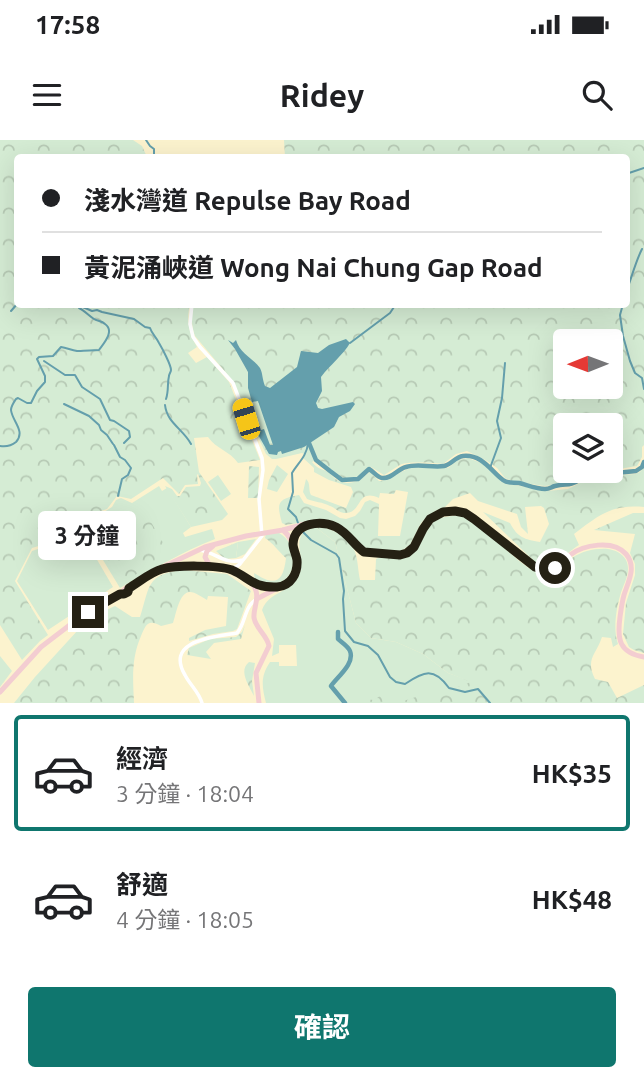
<!DOCTYPE html>
<html lang="zh-TW">
<head>
<meta charset="utf-8">
<style>
	body { margin:0; font-family:Ubuntu,"Noto Sans TC",sans-serif; background:#f2f2f2; color:#202124; height:100vh; display:flex; flex-direction:column; font-size:26px; white-space:nowrap }
	* { box-sizing:border-box; margin:0 }
	p { font-size:23px; color:#757577 }
	.icon { flex:none; width:38px; height:38px; fill:none; stroke:currentColor; stroke-width:2; stroke-linecap:round; stroke-linejoin:round }
	.map { position:relative; height:563px; overflow:hidden }
	.drawer { display:flex; flex-direction:column; background:#fff; flex:1 }
	.drawer>* { flex:none }
	.top-card { position:absolute; left:14px; top:14px; width:616px; height:154px; border-radius:7px; box-shadow:0 7px 28px #0002; display:grid; align-content:center; height:154px; padding:0 28px; background:#fff }
	.needle { width:46px; rotate:269deg }
	.buttons { position:absolute; left:553px; top:189px; display:grid; gap:14px }
	.buttons a { display:grid; place-items:center; width:70px; height:70px; border-radius:7px; background:#fff; box-shadow:0 7px 28px #0002; font-size:35px }
	.end { position:absolute; width:32px; height:32px; margin:-16px; border:9px solid #252114; background:#fff; box-shadow:0 0 0 4px #fff }
	.from { border-radius:50% }
	.bubble { position:absolute; height:49px; border-radius:7px; background:#fff; box-shadow:0 7px 28px #0002; font-size:23px; font-weight:700; line-height:49px; text-align:center }
	.car { position:absolute; width:21px; height:42px; margin:-21px -10px; border-radius:9px; box-shadow:0 0 5px 2px #0007; background:linear-gradient(#f5c518 24%,#345 0 40%,#f5c518 0 76%,#345 0 86%,#f5c518 0) }
	.top-card b { display:flex; align-items:center; gap:24px; height:66px; font-size:26px }
	.top-card b+b { border-top:2px solid #e0e0e0 }
	.top-card i { width:18px; height:18px; background:#202124 }
	ul { padding:12px 0 0; list-style:none }
	li { display:flex; align-items:center; gap:21px; height:116px; margin:0 14px 10px; padding:0 14px; border:4px solid transparent; border-radius:7px }
	li div { flex:1 }
	li b { display:block; font-size:26px }
	li em { font-style:normal; font-weight:700 }
	li.selected { border-color:#0f766e }
	li>.icon { width:63px; height:63px; stroke-width:1.5 }
	.action { display:flex; gap:14px; margin-top:auto; padding:14px 28px }
	.action a { flex:1; height:80px; border-radius:7px; background:#0f766e; color:#fff; font-size:28px; font-weight:700; line-height:80px; text-align:center }
	.status { display:flex; justify-content:space-between; align-items:center; height:49px; padding:0 35px; background:#fff; direction:ltr }
	.status svg { height:19px; fill:currentColor }
	header { display:flex; justify-content:space-between; align-items:center; height:91px; padding:0 28px; background:#fff; font-size:32px; font-weight:700 }
	.map>svg:first-child { display:block }
	.grass { fill:#d5ecd4 }
	.forest { fill:url(#forest-crowns); fill-rule:evenodd }
	.garden { fill:url(#garden-furrows) }
	.water { fill:#649fac }
	.lines { fill:none; stroke-linecap:round; stroke-linejoin:round }
	.stream { stroke:#649fac; stroke-width:2 }
	.canal { stroke:#649fac; stroke-width:4.5 }
	.minor { stroke:#fff; stroke-width:3.5 }
	.secondary { stroke:#f3cdd1; stroke-width:5 }
	.route { stroke:#252114; stroke-width:9 }
</style>
</head>
<body>
<div class="status"><b>17:58</b><svg viewBox="0 0 49 12"><path d="M0 12V9h3v3zM5 12V6h3v6zM10 12V3h3v9zM15 12V0h3v12zM26 1h20v11H26zM47 4h2v5h-2z"/></svg></div>
<header><svg class="icon" aria-label="menu" viewBox="0 0 24 24"><path d="M4 6h16M4 12h16M4 18h16"/></svg>Ridey<svg class="icon" aria-label="search" viewBox="0 0 24 24"><circle cx="10" cy="10" r="6"/><path d="M15 15l6 6"/></svg></header>
<div class="map">
<svg width="644" height="563" viewBox="0 0 644 563">
	<defs>
		<pattern id="forest-crowns" width="20" height="18" patternUnits="userSpaceOnUse" patternTransform="scale(1.75)"><rect width="20" height="18" fill="#d5ecd4"/><path d="M2 6a3 3 0 1 1 6 0M12 15a3 3 0 1 1 6 0" fill="none" stroke="#b7cab5"/></pattern>
		<pattern id="garden-furrows" width="10" height="10" patternUnits="userSpaceOnUse" patternTransform="scale(1.75)"><rect width="10" height="10" fill="#d5ecd4"/><path d="M-1 1l2-2M0 10L10 0M9 11l2-2" fill="none" stroke="#b7cab5"/></pattern>
	</defs>
	<rect width="100%" height="100%" fill="#fcf3ce"/>
	<path class="grass" d="M 218,335 L 231,354 L 221,361 L 208,342 Z
		M 159,346 L 162,351 L 167,348 L 191,387 L 183,393 L 185,397 L 212,389 L 215,399 C 182,412 151,430 120,448 L 86,392 L 89,386 L 100,380 L 104,372 L 112,367 L 116,360 L 121,358 L 132,363 Z
		M 314,386 L 335,402 L 356,483 L 371,498 L 396,502 L 423,514 L 448,533 L 484,546 L 491,563 L 266,563 C 262,547 260,537 270,522 L 279,522 L 279,526 L 297,526 L 296,505 L 279,505 L 279,513 L 272,516 L 274,499 L 262,470 C 269,451 291,453 299,435 C 307,416 287,396 314,386 Z
		M 82,394 L 113,447 L 48,490 L 17,441 L 32,411 Z
		M 256,399 L 245,414 L 236,418 L 238,402 Z"/>
	<path class="forest" d="M 0,0 L 133,0 L 142,6 L 147,17 L 18,18 L 18,164 L 190,165 C 186,180 189,193 197,207 L 188,213 L 196,223 L 207,217 L 229,242 L 260,320 L 238,323 C 230,311 216,309 208,297 L 194,298 L 199,332 L 228,374 L 222,380 L 191,387 L 165,346 L 172,349 L 177,356 L 180,356 L 186,347 L 200,346 L 201,343 L 198,334 L 197,335 L 198,344 L 185,345 L 179,354 L 163,338 L 131,359 L 117,356 L 107,369 L 101,371 L 102,379 L 84,392 L 32,408 L 15,441 L 48,495 L 40,501 L 22,520 L 0,485 Z
		M 284,0 L 644,0 L 644,305 L 642,307 L 642,317 L 637,326 L 607,331 L 587,337 L 582,337 L 564,344 L 544,346 L 512,341 L 505,338 L 497,328 L 487,321 L 467,311 L 456,314 L 443,324 C 435,323 407,321 400,325 C 394,328 390,332 384,335 L 371,327 L 368,327 C 365,329 363,333 360,335 C 345,346 326,330 314,321 L 312,322 C 317,328 319,328 326,331 C 331,333 334,339 339,341 C 352,347 362,338 370,332 L 379,341 L 382,341 L 412,327 L 448,328 L 458,320 L 468,318 L 484,324 L 504,343 L 547,351 L 568,349 L 582,342 L 594,341 L 607,336 L 635,334 L 640,332 L 644,327 L 644,367 C 612,364 599,375 574,394 L 579,405 C 571,410 551,428 544,427 C 541,426 536,423 534,421 L 483,372 L 510,383 C 518,398 524,399 540,402 L 549,384 L 544,368 L 541,366 L 525,367 L 528,394 L 521,387 L 517,374 L 478,361 L 470,353 L 453,359 L 443,369 L 437,370 L 428,376 L 421,383 L 410,405 L 401,411 L 371,410 L 364,408 L 346,390 L 329,381 L 315,380 L 286,385 L 282,383 C 276,362 278,359 299,355 L 304,363 L 326,370 L 340,378 L 346,379 L 355,376 L 360,371 L 365,362 L 370,360 L 379,364 L 378,396 L 400,396 L 408,352 L 396,350 L 394,354 L 380,353 L 379,358 C 356,348 363,372 346,373 C 338,373 336,368 330,366 C 323,362 314,362 307,359 L 303,352 L 306,339 C 311,343 308,350 311,355 L 346,368 L 353,352 L 351,347 L 329,340 L 314,332 L 314,328 L 302,317 L 304,314 L 302,313 L 276,319 L 272,319 L 266,314 L 232,240 L 195,196 C 191,186 191,175 194,164 L 626,164 L 626,18 L 285,17 ZM 565,201 L 611,201 L 611,247 L 565,247 ZM 565,285 L 611,285 L 611,331 L 565,331 Z
		M 277,325 L 288,334 L 277,352 L 267,349 L 269,340 Z
		M 119,370 L 148,377 L 169,413 L 121,444 L 95,399 L 99,387 Z
		M 633,373 L 644,373 L 644,513 L 634,510 L 629,507 L 623,494 L 626,463 L 635,435 L 635,424 L 630,413 L 635,394 L 594,390 Z
		M 458,375 C 484,380 522,434 546,435 C 557,435 564,424 572,418 C 582,411 596,408 608,409 C 615,410 622,413 626,420 C 632,433 623,444 620,456 C 616,470 613,490 618,504 L 613,507 L 611,498 L 602,497 C 596,515 585,519 595,539 L 608,542 L 617,558 L 644,545 L 644,563 L 354,563 L 367,559 L 373,560 L 382,555 L 387,556 L 390,561 L 397,563 L 419,556 L 454,548 L 471,542 L 448,533 L 423,514 L 396,502 L 371,498 L 356,483 L 335,402 L 314,386 C 330,387 350,396 355,412 C 358,420 358,431 360,440 L 375,440 L 376,419 L 380,417 L 406,418 L 417,409 L 427,389 L 435,380 L 439,378 Z
		M 279,393 C 304,406 297,459 255,441 L 254,433 C 274,446 283,444 286,418 C 278,411 274,404 265,398 L 266,394 Z
		M 238,402 L 236,418 L 225,419 L 216,411 Z
		M 183,430 L 227,434 L 251,451 L 237,489 L 233,491 L 213,494 L 189,501 L 189,498 L 205,490 L 226,486 L 228,457 L 208,456 L 207,460 C 202,457 195,452 190,452 C 179,452 176,475 173,483 L 161,486 C 148,479 146,484 141,496 C 131,519 133,539 134,563 L 14,563 L 35,537 L 89,478 L 115,466 L 132,477 L 140,477 C 150,446 146,434 183,430 Z
		M 245,485 L 241,499 L 214,503 L 206,512 L 211,519 L 187,515 L 189,508 L 210,499 L 236,497 L 242,492 Z
		M 0,516 L 12,531 L 0,547 Z
		M 249,522 L 255,523 L 252,541 L 254,556 C 249,545 238,531 249,522 Z"/>
	<path class="garden" d="M 249,326 L 259,327 L 258,358 L 248,358 Z"/>
	<path class="water" d="M 346,199 L 350,203 C 343,215 330,225 321,237 L 322,251 L 316,263 L 318,268 L 322,269 L 353,262 L 355,264 L 350,271 L 339,277 L 334,287 L 304,307 L 282,314 L 281,311 L 278,312 L 277,315 L 269,314 L 256,291 L 257,280 L 261,290 L 264,289 L 270,305 L 273,305 L 258,261 L 252,262 L 248,248 L 248,232 L 235,209 L 228,200 L 233,203 L 236,200 C 240,214 252,217 260,228 C 263,234 262,239 265,246 L 270,248 L 297,227 L 301,211 L 318,213 L 329,205 Z"/>
	<g class="lines">
		<path class="stream" d="M 146,0 L 150,6 L 154,9 L 154,18
			M 626,34 L 644,28
			M 626,152 C 632,137 635,123 642,109
			M 76,164 L 92,171 L 97,170 L 102,172 L 134,179 L 145,187 L 150,188 C 152,194 156,197 159,203 C 162,208 171,225 171,230 C 171,232 169,234 169,236 C 167,244 169,250 166,259
			M 623,164 L 620,175 L 623,196 L 630,221 L 635,233 L 642,238 L 644,249
			M 11,171 L 18,163
			M 350,203 L 390,173 L 396,164
			M 44,221 L 65,235 L 75,235 L 82,247 L 100,259 L 110,280 L 114,281 L 129,291 L 130,297 L 124,303
			M 64,264 L 89,276 L 99,285 L 101,290 L 107,295 L 113,304
			M 165,265 C 167,283 183,289 191,304
			M 114,305 L 120,317 L 125,320 L 131,328 L 128,335 L 122,339 L 118,356
			M 0,306 C 6,307 11,306 16,302 C 26,291 12,281 11,270 C 11,266 14,262 16,259 L 18,258 L 27,263 L 31,263 L 37,251 L 45,242 L 45,236 L 37,219 L 39,217 L 53,216 L 61,207 C 67,208 71,210 77,211 C 78,211 96,210 99,210 C 104,203 115,191 105,184 C 102,181 97,181 94,179 C 89,176 85,171 79,168 L 79,164
			M 490,328 L 501,298 L 497,281 L 502,258 L 505,223
			M 298,383 L 296,377 L 288,369 L 293,352 L 292,333 C 298,323 307,316 308,303
			M 302,391 L 311,400 L 336,414 L 339,418 L 344,451 L 343,459 L 345,491 L 354,502 L 368,506 L 378,515 L 390,537 L 396,542 L 405,544 C 424,531 434,527 449,548 L 465,552 L 478,549 L 490,563"/>
		<path class="canal" d="M 309,303 L 316,320 L 330,331 L 342,340 L 358,339 L 369,329 C 374,332 377,337 382,338 C 392,339 397,329 406,327 C 418,323 432,328 444,326 C 451,325 455,317 463,316 C 482,314 491,331 503,340 C 508,344 514,342 519,343 C 527,345 537,349 545,349 C 550,349 551,347 555,346 C 568,343 568,347 581,339 L 588,340 L 606,334 L 636,331 L 642,327 L 644,322
			M 338,492 L 338,499 C 341,502 348,506 350,511 C 355,524 337,537 331,546 L 345,563"/>
		<path class="minor" d="M 192,164 L 190,184 L 193,197 L 200,207 L 233,243 L 262,318 L 263,330 L 259,359 L 262,396 L 240,424 L 236,427 L 228,429
			M 199,410 C 218,413 223,425 243,420
			M 202,563 C 199,552 190,545 185,535 C 164,499 217,497 237,493 C 246,483 244,466 257,459"/>
		<path class="secondary" d="M 293,405 C 297,380 325,378 343,392 C 351,398 356,406 364,412 C 373,414 400,417 408,413 C 416,408 418,398 422,390 C 433,369 455,367 474,379 L 532,425 C 538,429 546,433 553,430 C 560,427 564,419 570,415 C 583,405 613,399 626,414 C 637,427 628,442 624,455 C 622,462 621,470 620,477 C 617,499 619,513 644,517
			M 210,426 L 205,417 L 207,411 L 213,406
			M 162,429 C 189,426 222,421 246,439 C 250,442 255,445 256,451 C 259,460 253,469 254,478 C 256,489 267,495 269,506 L 256,533 L 259,563
			M 253,443 L 274,446
			M 257,459 C 276,447 302,443 296,414 C 294,404 290,396 283,390
			M 0,552 L 41,507 L 75,481 L 120,454 L 126,448 L 129,448 L 167,425 L 205,407 L 246,396 L 283,390 L 305,384"/>
	</g>
	<g class="lines">
		<path class="route" d="M 88,472 L 120,454 L 124,454 L 128,452 L 129,448 C 139,442 151,432 162,429 C 176,425 218,425 232,430 C 250,438 253,448 277,447 C 291,446 298,433 297,420 C 296,414 293,409 293,404 C 294,382 321,380 336,387 C 348,393 354,405 364,412 L 400,415 L 407,413 L 414,407 L 423,389 L 430,379 L 443,372 L 455,371 L 465,373 L 474,379 L 535,427 L 547,431 L 555,428"/>
	</g>
</svg>
<div class="buttons">
<a><svg class="needle" viewBox="-14 -14 28 28"><path d="M0-13l5 13h-10z" fill="#e53935"/><path d="M0 13l5-13h-10z" fill="#757577"/></svg></a>
<a><svg class="icon" aria-label="layers" viewBox="0 0 24 24"><path d="M12 4l9 5-9 5-9-5zM3 14l9 5 9-5"/></svg></a>
</div>
<i class="end from" style="left:555px;top:428px"></i>
<i class="end" style="left:88px;top:472px"></i>
<div class="bubble" style="left:38px;top:371px;width:98px">3 分鐘</div>
<i class="car" style="left:246px;top:279px;rotate:343deg"></i>
<div class="top-card">
<b><i class="from"></i>淺水灣道 Repulse Bay Road</b>
<b><i></i>黃泥涌峽道 Wong Nai Chung Gap Road</b>
</div>
</div>
<section class="drawer">
<ul>
<li class="selected"><svg class="icon" aria-label="car" viewBox="0 0 24 24"><path d="M5 17H2v-5l4-1 3-4h7l3 4 3 1v5h-3M9 17h6M6 11h13"/><circle cx="7" cy="17" r="2"/><circle cx="17" cy="17" r="2"/></svg><div><b>經濟</b><p>3 分鐘 · 18:04</p></div><em>HK$35</em></li>
<li><svg class="icon" aria-label="car" viewBox="0 0 24 24"><path d="M5 17H2v-5l4-1 3-4h7l3 4 3 1v5h-3M9 17h6M6 11h13"/><circle cx="7" cy="17" r="2"/><circle cx="17" cy="17" r="2"/></svg><div><b>舒適</b><p>4 分鐘 · 18:05</p></div><em>HK$48</em></li>
</ul>
<div class="action"><a>確認</a></div>
</section>
</body>
</html>
